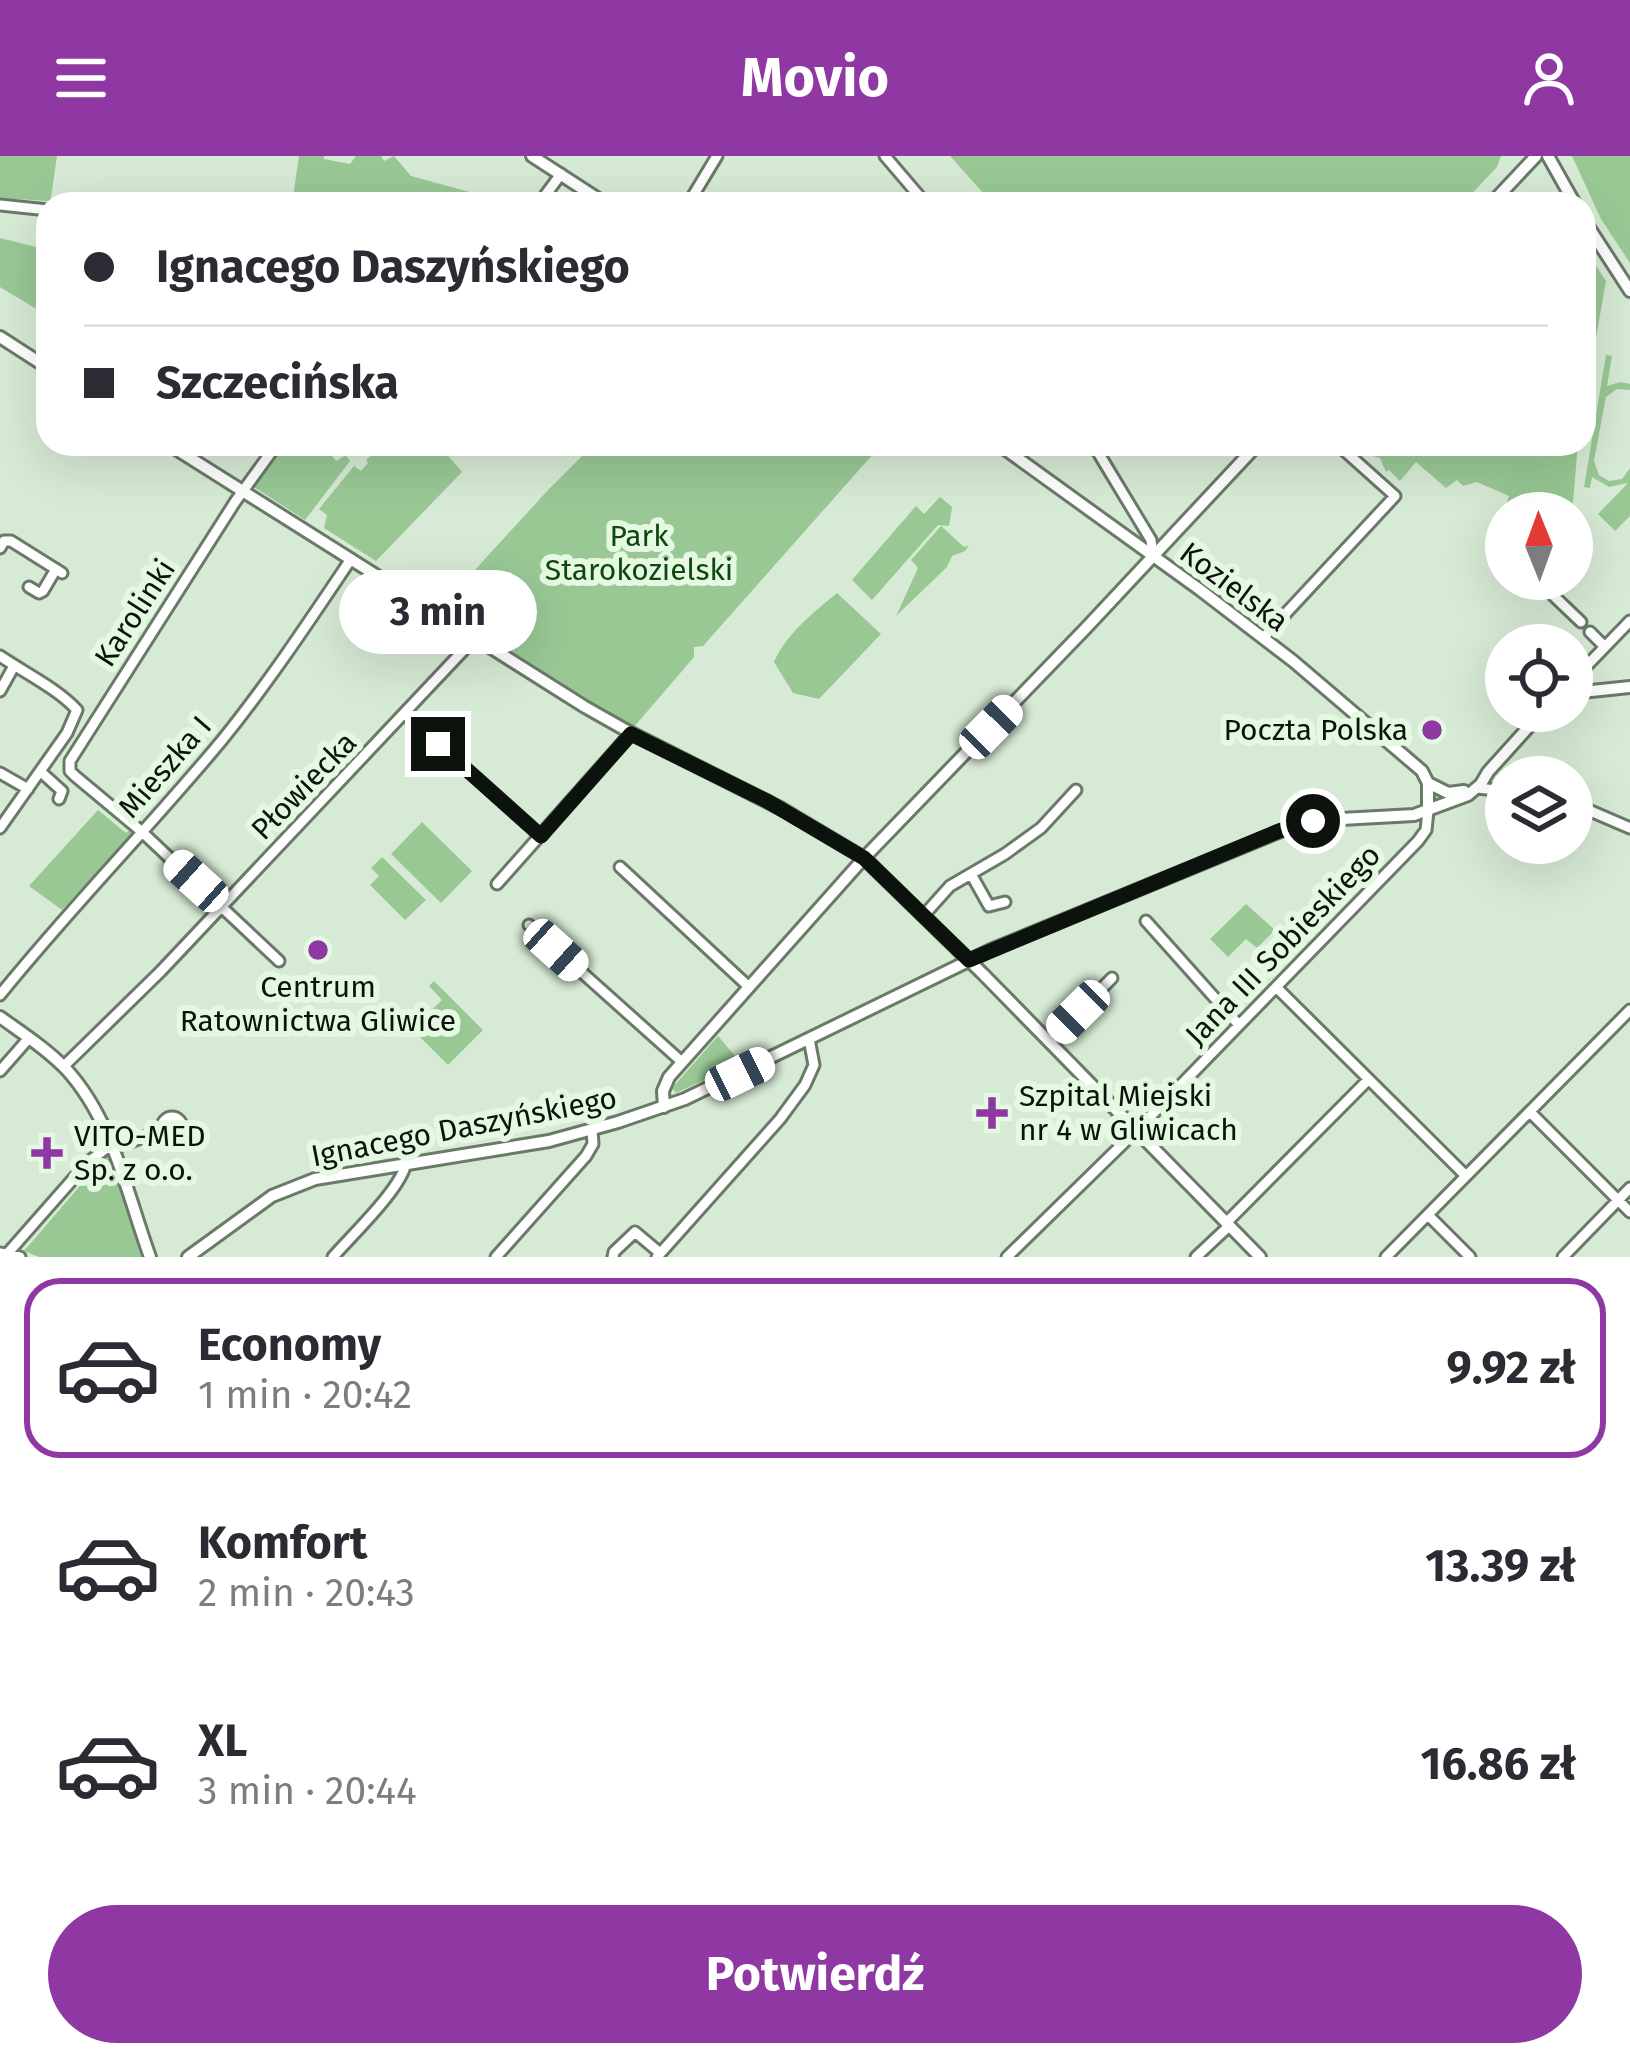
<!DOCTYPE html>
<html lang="pl">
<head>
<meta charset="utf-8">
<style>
	body { margin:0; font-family:"Fira Sans",sans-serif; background:#f2f2f3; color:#2b2b33; height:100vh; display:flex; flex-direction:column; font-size:45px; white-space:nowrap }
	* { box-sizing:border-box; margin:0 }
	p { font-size:39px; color:#7c7c81 }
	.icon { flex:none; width:66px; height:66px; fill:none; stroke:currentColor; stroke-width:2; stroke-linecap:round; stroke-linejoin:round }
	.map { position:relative; height:1101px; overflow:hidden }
	.side { display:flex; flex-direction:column; background:#fff; flex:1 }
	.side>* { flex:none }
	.guide { position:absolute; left:36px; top:36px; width:1560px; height:264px; border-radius:36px; box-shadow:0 12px 48px #0002; display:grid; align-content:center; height:264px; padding:0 48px; background:#fff }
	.needle { width:78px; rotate:359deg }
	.buttons { position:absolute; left:1485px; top:336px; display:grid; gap:24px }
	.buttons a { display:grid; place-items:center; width:108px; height:108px; border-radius:50%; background:#fff; box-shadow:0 12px 48px #0002; font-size:60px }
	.end { position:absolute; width:54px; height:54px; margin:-27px; border:15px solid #0c130c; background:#fff; box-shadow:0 0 0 6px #fff }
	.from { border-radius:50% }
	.bubble { position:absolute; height:84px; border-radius:42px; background:#fff; box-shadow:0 12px 48px #0002; font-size:39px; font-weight:700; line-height:84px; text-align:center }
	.car { position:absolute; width:36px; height:72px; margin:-36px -18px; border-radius:15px; box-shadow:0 0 9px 3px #0007; background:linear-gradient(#fff 24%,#345 0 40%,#fff 0 76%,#345 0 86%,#fff 0) }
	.guide b { display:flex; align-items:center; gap:42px; height:114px; font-size:45px }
	.guide b+b { border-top:3px solid #e1e1e2 }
	.guide i { width:30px; height:30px; background:#2b2b33 }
	ul { padding:21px 0 0; list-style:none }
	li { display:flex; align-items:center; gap:36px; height:180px; margin:0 24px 18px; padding:0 24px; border:6px solid transparent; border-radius:36px }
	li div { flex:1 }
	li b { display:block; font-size:45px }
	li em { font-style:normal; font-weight:700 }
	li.active { border-color:#8f37a3 }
	li>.icon { width:108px; height:108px; stroke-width:1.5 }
	.action { display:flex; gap:24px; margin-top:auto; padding:24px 48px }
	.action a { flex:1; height:138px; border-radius:72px; background:#8f37a3; color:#fff; font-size:48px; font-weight:700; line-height:138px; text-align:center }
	header { display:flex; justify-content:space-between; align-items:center; height:156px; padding:0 48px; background:#8f37a3; color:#fff; font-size:54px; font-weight:700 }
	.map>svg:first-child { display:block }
	.green { fill:#99c895 }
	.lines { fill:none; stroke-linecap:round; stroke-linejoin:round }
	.minor-casing { stroke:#697a67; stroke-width:15 }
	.tertiary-casing { stroke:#697a67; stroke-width:16 }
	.minor { stroke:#fff; stroke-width:9 }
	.tertiary { stroke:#fff; stroke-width:10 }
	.route { stroke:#0c130c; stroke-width:15 }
	.poi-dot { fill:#8f37a3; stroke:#e4f8e2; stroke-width:4.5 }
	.labels { text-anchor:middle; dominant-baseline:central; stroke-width:12; stroke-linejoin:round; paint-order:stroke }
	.park-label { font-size:30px; fill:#0f4710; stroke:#e4f8e2 }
	.street-label { font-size:30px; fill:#0c130c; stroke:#e4f8e2 }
	.poi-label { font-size:30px; fill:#0c130c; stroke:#e4f8e2; text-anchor:start }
</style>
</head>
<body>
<header><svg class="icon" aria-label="menu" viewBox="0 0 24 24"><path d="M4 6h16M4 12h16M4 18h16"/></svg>Movio<svg class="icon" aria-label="person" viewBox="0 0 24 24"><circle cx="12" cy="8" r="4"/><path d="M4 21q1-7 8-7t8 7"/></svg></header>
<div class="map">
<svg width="1630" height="1101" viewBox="0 0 1630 1101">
	<rect width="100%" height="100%" fill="#d7ead5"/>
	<path class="green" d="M 0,0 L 57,0 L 50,48 L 48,45 L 0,42 Z
		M 299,0 L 324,0 L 324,3 L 350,8 L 356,0 L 381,0 L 384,5 L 394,0 L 411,20 L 488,41 L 495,48 L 292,48 Z
		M 950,0 L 1501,0 L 1497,11 L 1462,48 L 993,48 Z
		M 1572,0 L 1630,0 L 1630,107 L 1601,63 Z
		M 0,82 L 40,92 L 48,100 L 48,160 L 0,131 Z
		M 1584,91 L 1606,125 L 1584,250 Z
		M 1606,199 L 1612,200 L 1607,230 L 1620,226 L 1630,228 L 1630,234 L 1617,233 L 1606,241 L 1594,305 L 1599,319 L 1609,325 L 1622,323 L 1630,312 L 1630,360 L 1615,375 L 1598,358 L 1628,327 L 1609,331 L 1592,321 L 1590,332 L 1584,331 Z
		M 282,288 L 323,288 L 336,305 L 346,299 L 350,305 L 305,364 L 254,331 Z
		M 378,288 L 438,288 L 462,316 L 376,405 L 324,372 L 327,359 L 319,353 L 354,310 L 361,315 L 368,307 L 366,304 L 374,297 L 371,294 Z
		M 594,288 L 882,288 L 703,490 L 694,491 L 694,501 L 633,572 L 491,486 L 493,481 L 441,451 L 548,334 Z
		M 1355,288 L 1578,288 L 1572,357 L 1522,357 L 1505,351 L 1509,340 L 1477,326 L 1463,330 L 1457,324 L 1446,332 L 1416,306 L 1400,325 L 1389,314 L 1386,316 L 1380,302 L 1369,299 Z
		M 940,341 L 952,351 L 949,370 L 938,369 L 872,444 L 852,424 L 916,350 L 924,358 Z
		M 941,370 L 964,391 L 969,389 L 965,395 L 952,400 L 947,411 L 896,460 L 918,412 L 911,404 Z
		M 837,437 L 881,478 L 819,543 L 793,537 L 774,506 C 787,477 813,457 837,437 Z
		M 98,654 L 126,677 L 130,674 L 132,677 L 62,754 L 29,730 Z
		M 422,666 L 472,715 L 441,747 L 391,698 Z
		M 382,701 L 426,744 L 405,764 L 370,729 L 379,720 L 371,712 Z
		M 1246,748 L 1275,774 L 1257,792 L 1246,783 L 1228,801 L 1210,783 Z
		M 434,825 L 483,874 L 448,909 L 412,873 L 442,844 L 429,830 Z
		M 718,880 L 741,907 L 676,937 L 672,932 Z
		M 109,996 L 146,1101 L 39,1101 L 24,1095 Z"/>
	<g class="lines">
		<g class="minor-casing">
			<path id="minor" d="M 885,0 L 926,48
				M 544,41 L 561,18
				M 688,48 L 717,0
				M 0,49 L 48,54
				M 277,288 L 235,346 L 70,605 L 70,615 L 75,620 L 141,675 L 279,805
				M 1093,288 L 1151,384 L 1153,401
				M 1494,382 L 1506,394
				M 0,392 L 4,385 L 11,385 L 62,417
				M 1536,423 L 1581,466
				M 29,431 L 39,437 L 43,435 L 56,413
				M 1590,476 L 1605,491
				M 1263,482 L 1395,340 L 1337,288
				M 0,500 C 25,517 58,533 77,554 L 67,577 L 0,672
				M 1572,525 L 1630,465
				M 0,535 L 14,510
				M 405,558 L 541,680
				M 41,616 L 62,635 L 59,643
				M 0,617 L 28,633
				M 1477,632 L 1506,635
				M 1572,647 L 1630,672
				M 620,711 L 749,831
				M 971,718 L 989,750 L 1005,746
				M 497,728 L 631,577
				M 924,759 L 950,730 L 1005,698 L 1041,672 L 1076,634
				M 1146,765 L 1238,868
				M 529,769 L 682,906
				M 1276,831 L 1465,1019
				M 0,839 C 71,751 151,670 223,583 C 269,526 310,464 351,403
				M 1049,886 L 1112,822
				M 64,910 L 161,815 L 475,482
				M 0,915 L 29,882
				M 1530,956 L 1630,1056
				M162 971a10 10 0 1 1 20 0a10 10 0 1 1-20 0Z
				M 112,993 L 162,974
				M 1428,1059 L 1470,1101
				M 1226,1067 L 1368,924
				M 0,1097 L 20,1101
				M 7,1098 L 88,1006 L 111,989
				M 333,1101 C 352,1079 401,1033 406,1007
				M 496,1101 L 586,1000 L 593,988 L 592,974
				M 613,1101 L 614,1096 L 635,1076 L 660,1097
				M 657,1101 L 780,963 L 805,929 L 814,909 L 809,883
				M 1007,1101 L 1141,970 L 1418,685 L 1426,674 L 1428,655
				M 1196,1101 L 1229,1070
				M 1386,1101 L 1630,854
				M 1563,1101 L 1630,1032"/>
		</g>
		<g class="tertiary-casing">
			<path id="tertiary" d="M 532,0 L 606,48
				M 1548,0 L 1575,48
				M 1491,48 L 1536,0
				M 1584,64 L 1630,135
				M 0,181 L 48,212
				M 168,288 L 585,551 L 631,577 L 782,653 L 864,702 L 983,818 L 1260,1101
				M 998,288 L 1199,433 L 1293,505 L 1422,615 L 1428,627 L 1428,655
				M 1572,537 L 1630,531
				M 1428,627 L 1448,637 L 1464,635
				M 0,861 C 22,877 47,893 66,913 C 113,964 127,1038 150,1101
				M 664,951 L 663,935 L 669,921 L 864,702 L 1086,472 L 1258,288
				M 188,1101 L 272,1040 L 315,1023 L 549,985 L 618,966 L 685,943 L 991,794 L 1293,670 L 1323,664 L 1414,659 L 1468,639 L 1481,628 L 1488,616 L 1543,555"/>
		</g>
		<use href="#minor" class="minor"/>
		<use href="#tertiary" class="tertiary"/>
	</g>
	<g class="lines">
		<path class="route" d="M 438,588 L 541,680 L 631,578 L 767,645 L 864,702 L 969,804 L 1279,675 L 1313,665"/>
	</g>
	<g class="poi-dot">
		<circle cx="1432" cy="574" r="12"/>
		<circle cx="318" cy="794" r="12"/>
		<path d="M986 939h12v12h12v12h-12v12h-12v-12h-12v-12h12z"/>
		<path d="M41 979h12v12h12v12h-12v12h-12v-12h-12v-12h12z"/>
	</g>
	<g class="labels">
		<g class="park-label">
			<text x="639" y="380">Park<tspan x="639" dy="34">Starokozielski</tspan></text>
		</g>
		<g class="street-label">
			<text transform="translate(1234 431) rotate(37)">Kozielska</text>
			<text transform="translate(135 457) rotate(-57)">Karolinki</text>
			<text transform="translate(165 611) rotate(-49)">Mieszka I</text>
			<text transform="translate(304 630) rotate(-46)">Płowiecka</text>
			<text transform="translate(1283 789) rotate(-46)">Jana III Sobieskiego</text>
			<text transform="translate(464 971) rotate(-11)">Ignacego Daszyńskiego</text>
		</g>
		<g class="poi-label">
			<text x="1408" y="574" text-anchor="end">Poczta Polska</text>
			<text x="318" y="831" text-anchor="middle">Centrum<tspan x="318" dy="34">Ratownictwa Gliwice</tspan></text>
			<text x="1019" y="940">Szpital Miejski<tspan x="1019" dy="34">nr 4 w Gliwicach</tspan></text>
			<text x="74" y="980">VITO-MED<tspan x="74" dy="34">Sp. z o.o.</tspan></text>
		</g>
	</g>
</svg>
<div class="buttons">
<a><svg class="needle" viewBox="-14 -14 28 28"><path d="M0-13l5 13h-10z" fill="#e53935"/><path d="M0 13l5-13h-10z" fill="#7c7c81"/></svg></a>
<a><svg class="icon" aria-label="locate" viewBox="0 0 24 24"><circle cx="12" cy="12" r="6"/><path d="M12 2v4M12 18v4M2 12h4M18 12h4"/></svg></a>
<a><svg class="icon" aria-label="layers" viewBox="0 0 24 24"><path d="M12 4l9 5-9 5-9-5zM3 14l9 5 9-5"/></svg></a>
</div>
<i class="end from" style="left:1313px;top:665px"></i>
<i class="end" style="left:438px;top:588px"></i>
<div class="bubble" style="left:339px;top:414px;width:198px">3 min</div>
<i class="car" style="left:991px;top:571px;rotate:44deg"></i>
<i class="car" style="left:196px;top:725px;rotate:312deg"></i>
<i class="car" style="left:556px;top:794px;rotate:132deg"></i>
<i class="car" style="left:1078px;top:856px;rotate:225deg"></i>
<i class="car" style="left:740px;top:918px;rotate:64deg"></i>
<div class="guide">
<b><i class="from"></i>Ignacego Daszyńskiego</b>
<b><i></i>Szczecińska</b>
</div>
</div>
<section class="side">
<ul>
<li class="active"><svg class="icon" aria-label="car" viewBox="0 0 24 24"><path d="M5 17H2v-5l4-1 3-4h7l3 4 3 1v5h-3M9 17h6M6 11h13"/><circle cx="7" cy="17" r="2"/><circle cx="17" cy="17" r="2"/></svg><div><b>Economy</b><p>1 min · 20:42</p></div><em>9.92 zł</em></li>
<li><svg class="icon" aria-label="car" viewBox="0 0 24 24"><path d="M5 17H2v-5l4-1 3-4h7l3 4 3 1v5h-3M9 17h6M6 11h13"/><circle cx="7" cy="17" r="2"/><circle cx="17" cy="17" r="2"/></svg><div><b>Komfort</b><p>2 min · 20:43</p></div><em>13.39 zł</em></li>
<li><svg class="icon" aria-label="car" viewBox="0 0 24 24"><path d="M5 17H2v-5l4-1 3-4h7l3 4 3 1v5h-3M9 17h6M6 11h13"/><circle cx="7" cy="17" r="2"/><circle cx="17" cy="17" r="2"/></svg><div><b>XL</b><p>3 min · 20:44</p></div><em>16.86 zł</em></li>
</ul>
<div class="action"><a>Potwierdź</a></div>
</section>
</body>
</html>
